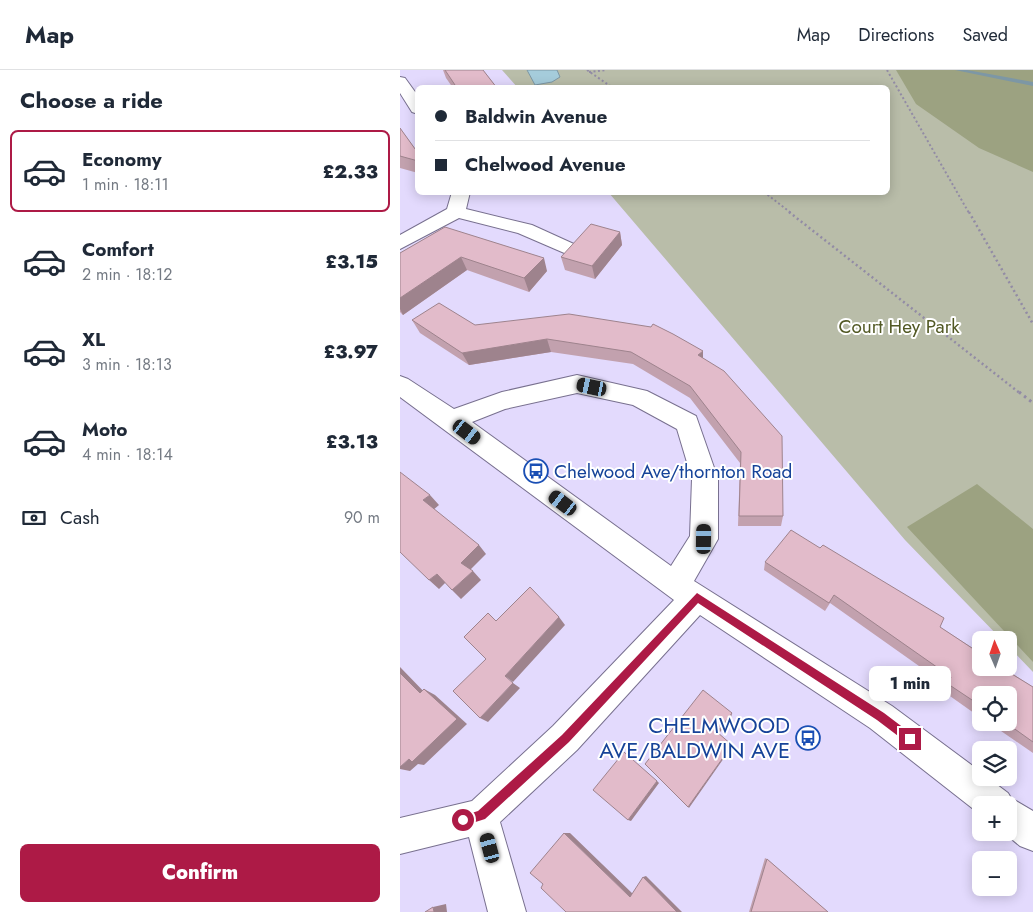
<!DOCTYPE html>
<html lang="en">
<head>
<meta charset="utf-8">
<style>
	body { margin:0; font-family:Jost,sans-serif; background:#f2f2f3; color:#1f2937; height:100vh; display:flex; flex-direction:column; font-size:19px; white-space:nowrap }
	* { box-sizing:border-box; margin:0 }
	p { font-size:16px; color:#747a83 }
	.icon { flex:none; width:28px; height:28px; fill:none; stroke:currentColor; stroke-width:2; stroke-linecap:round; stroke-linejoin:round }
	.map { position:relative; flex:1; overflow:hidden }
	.sheet { display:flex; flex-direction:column; background:#fff; width:400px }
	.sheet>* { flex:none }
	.banner { position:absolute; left:15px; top:15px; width:475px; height:110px; border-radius:8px; box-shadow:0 2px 12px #0003; display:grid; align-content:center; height:110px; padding:0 20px; background:#fff }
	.needle { width:32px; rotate:358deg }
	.tools { position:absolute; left:572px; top:561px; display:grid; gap:10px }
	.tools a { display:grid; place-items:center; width:45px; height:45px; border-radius:8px; background:#fff; box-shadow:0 2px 12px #0003; font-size:25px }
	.end { position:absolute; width:22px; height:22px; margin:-11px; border:6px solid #ad1a46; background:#fff; box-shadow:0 0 0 2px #fff }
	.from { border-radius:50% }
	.bubble { position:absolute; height:35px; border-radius:8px; background:#fff; box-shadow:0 2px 12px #0003; font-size:16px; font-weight:800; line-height:35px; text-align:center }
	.car { position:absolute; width:15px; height:30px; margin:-15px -8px; border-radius:6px; box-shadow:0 0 4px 1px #0007; background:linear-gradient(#222 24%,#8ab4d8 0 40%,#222 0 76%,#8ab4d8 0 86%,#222 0) }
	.banner b { display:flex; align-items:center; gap:18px; height:48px; font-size:19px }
	.banner b+b { border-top:1px solid #e0e1e3 }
	.banner i { width:12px; height:12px; background:#1f2937 }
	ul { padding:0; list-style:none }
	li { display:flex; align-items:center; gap:15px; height:82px; margin:0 10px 8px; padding:0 10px; border:2px solid transparent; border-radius:8px }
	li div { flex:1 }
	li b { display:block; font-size:19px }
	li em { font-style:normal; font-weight:800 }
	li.current { border-color:#ad1a46 }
	li>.icon { width:45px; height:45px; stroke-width:1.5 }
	h2 { padding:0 20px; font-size:22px; line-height:60px }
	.pay { display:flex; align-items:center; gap:12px; height:55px; padding:0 20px; font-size:19px }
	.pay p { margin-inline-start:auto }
	.button { display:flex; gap:10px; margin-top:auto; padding:10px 20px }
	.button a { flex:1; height:58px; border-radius:8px; background:#ad1a46; color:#fff; font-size:20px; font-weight:800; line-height:58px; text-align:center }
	header { display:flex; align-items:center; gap:30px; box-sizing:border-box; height:70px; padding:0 25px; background:#fff; border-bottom:1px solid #e0e1e3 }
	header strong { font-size:24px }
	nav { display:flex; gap:28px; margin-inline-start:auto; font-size:18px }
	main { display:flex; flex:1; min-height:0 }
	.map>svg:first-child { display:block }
	.green { fill:#b9bda9 }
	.forest { fill:#9ca281 }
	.water { fill:#a5ccdb; stroke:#7d97a5 }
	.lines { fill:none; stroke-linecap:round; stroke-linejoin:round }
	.stream { fill:#7d97a5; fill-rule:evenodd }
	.street-casing { stroke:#78708f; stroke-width:2 }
	.path-far2 { stroke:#928ba5; stroke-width:2; stroke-dasharray:2 2.5; stroke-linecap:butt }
	.path-far1 { stroke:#928ba5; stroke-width:2.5; stroke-dasharray:2 3; stroke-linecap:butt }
	.path { stroke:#928ba5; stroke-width:3; stroke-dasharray:2.5 4; stroke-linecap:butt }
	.street { fill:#fff; fill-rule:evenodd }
	.wall { fill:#c2a1ae }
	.shaded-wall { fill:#9e838d }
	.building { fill:#e2bbca; stroke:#9e838d }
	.route { fill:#ad1a46 }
	.labels { text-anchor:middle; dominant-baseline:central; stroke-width:4; stroke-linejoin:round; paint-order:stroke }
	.park-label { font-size:19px; fill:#525924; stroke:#fff }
	.transit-label { font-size:19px; fill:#164399; stroke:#fff; text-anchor:start }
	.near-transit-label { font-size:22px; fill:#164399; stroke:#fff; text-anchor:end }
</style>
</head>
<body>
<header>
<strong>Map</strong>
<nav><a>Map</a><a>Directions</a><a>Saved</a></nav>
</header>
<main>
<section class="sheet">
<h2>Choose a ride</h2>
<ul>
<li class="current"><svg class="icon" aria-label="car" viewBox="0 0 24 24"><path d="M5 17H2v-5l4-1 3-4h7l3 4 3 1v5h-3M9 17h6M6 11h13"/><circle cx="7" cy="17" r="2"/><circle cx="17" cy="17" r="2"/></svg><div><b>Economy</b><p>1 min · 18:11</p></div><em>£2.33</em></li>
<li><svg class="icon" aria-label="car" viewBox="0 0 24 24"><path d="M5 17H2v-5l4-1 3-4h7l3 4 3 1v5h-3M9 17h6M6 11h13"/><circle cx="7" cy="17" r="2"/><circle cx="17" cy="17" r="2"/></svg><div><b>Comfort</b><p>2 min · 18:12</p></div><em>£3.15</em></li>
<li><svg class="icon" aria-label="car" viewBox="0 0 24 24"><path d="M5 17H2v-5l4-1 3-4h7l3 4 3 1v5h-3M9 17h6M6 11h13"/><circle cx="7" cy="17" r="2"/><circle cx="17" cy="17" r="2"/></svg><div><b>XL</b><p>3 min · 18:13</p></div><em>£3.97</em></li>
<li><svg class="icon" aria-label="car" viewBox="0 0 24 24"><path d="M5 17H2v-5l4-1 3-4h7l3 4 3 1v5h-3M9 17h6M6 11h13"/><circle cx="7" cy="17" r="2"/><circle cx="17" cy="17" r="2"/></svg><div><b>Moto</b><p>4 min · 18:14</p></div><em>£3.13</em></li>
</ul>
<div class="pay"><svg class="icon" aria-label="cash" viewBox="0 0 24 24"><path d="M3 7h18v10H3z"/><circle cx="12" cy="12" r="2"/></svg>Cash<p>90 m</p></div>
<div class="button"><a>Confirm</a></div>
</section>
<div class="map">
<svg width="633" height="842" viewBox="0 0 633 842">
	<rect width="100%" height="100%" fill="#e3dafd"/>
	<path class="green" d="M 102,0 L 633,0 L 633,602 L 609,577 L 609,570 L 602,570 L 505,470 L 209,123 L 488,122 L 488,18 L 118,18 Z"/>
	<path class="forest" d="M 496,0 L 633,0 L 633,102 L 579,78 L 516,34 Z
		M 577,414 L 633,459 L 633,592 L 507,457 Z"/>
	<path class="water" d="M 127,0 L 157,0 L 160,7 L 152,12 L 135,15 Z"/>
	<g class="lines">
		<path class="stream" d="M 555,0 L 567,0 L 633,12 L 633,16 Z"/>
		<g class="street-casing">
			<path id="street" d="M 0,7 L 5,8 L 18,26 L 18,44 L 12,42 L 0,23 Z
				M 52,122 L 70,122 L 66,139 L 132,155 L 176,175 L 179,179 L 176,183 L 169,185 L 118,163 L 59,148 L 0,179 L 0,165 L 47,139 Z
				M 177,305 L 247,321 L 296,346 L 318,409 L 318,469 L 294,511 L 492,636 L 581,702 L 581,708 L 588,708 L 608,723 L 611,728 L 633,741 L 633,781 L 620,776 L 603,762 L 609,762 L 609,735 L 581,735 L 581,745 L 470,658 L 300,545 L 177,680 L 100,752 L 126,842 L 88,842 L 69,767 L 0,784 L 0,748 L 72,731 L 153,656 L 274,530 L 0,327 L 0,306 L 8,309 L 54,339 L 102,322 ZM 177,323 L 233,335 L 277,359 L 292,409 L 290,466 L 271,496 L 72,352 L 105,339 Z"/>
		</g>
		<path class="path-far2" d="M 187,0 L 213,18
			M 487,0 L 569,143
			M 189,2 L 206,0
			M 364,122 L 391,143"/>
		<path class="path-far1" d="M 389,142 L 621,324
			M 569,142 L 633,254"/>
		<path class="path" d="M 619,322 L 633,333"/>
		<use href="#street" class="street"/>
	</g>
	<path class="wall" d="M 43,0 L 83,0 L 97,18 L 53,18 L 46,8 Z
		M 0,58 L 18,83 L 18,103 L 0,98 Z
		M 45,157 L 147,201 L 129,222 L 67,200 L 3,245 L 0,242 L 0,183 Z
		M 220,162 L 222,175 L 195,209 L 165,200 L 161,187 Z
		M 12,250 L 75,255 L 303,288 L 383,446 L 381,456 L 338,456 L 340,393 L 290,328 L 233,294 L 151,282 L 69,295 L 20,263 Z
		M 365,492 L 540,557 L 633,617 L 633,683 L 588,652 L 609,652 L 581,625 L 581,648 L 540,619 L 543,613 L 430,533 L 425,541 L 364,500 Z
		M 365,788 L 367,789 L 428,842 L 349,842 Z"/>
	<path class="shaded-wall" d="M 220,162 L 222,175 L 195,209 L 192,196 Z
		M 61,187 L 67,200 L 3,245 L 0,239 L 0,228 Z
		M 144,188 L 147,201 L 129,222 L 124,208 Z
		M 147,269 L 151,282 L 69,295 L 62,283 Z
		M 303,281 L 303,294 L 298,285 Z
		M 30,425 L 39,435 L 32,441 L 23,430 Z
		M 79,475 L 86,484 L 69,501 L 61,493 Z
		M 73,501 L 81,510 L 61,529 L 52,520 Z
		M 37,504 L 46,512 L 39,519 L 29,510 Z
		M 159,547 L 165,555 L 113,612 L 105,606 Z
		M 0,597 L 31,629 L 20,623 L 0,603 Z
		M 113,613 L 120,618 L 88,652 L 80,648 Z
		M 24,619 L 35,625 L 67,654 L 24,695 L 18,694 L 10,701 L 0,699 L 0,697 L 9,689 Z
		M 332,643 L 331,648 L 317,666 L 317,662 Z
		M 332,675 L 331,678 L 289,738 L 288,737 Z
		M 257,711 L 259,713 L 231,751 L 228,750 Z
		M 164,763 L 170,763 L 234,825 L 230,827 Z
		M 246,806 L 282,842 L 277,842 L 243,807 Z
		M 46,834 L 47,842 L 34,842 L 33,837 Z"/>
	<path class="building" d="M 45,0 L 83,0 L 97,18 L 57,18 Z
		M 0,58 L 18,83 L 18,91 L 0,86 Z
		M 191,154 L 220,162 L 192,196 L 161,187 Z
		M 45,157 L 144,188 L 124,208 L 61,187 L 0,228 L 0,183 Z
		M 39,233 L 75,255 L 169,244 L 251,257 L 253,254 L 273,264 L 303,281 L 298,285 L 324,301 L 382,366 L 383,446 L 339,446 L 341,382 L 290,316 L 231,282 L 147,269 L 62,283 L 12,250 Z
		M 0,402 L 30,425 L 23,430 L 79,475 L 61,493 L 73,501 L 52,520 L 37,504 L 29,510 L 0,482 Z
		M 391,460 L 420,478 L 423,475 L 544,548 L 540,557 L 581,584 L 581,598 L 602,598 L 633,617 L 633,672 L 605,652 L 609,652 L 609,625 L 581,625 L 581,636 L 548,614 L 551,607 L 434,525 L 429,533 L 365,492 Z
		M 130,517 L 159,547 L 105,606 L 113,613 L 80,648 L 53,621 L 86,589 L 64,567 L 88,543 L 96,551 Z
		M 0,603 L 20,623 L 24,619 L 57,649 L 12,692 L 9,689 L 0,697 Z
		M 303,620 L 332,643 L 317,662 L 332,675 L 288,737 L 245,694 Z
		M 224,682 L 257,711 L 228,750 L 193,720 Z
		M 164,763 L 230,827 L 243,807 L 277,842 L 166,842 L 141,818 L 143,814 L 130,803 Z
		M 367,789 L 428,842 L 351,842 Z
		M 33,837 L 34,842 L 25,842 Z"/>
	<path class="route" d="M 297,523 L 484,643 L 513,665 L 513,672 L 506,672 L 477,650 L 298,533 L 169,672 L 85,749 L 63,756 L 59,754 L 59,747 L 78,741 L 162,665 Z"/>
	<defs>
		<g id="bus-ring" transform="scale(1.25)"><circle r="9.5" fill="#fff" stroke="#1a4fb4" stroke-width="1.5"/><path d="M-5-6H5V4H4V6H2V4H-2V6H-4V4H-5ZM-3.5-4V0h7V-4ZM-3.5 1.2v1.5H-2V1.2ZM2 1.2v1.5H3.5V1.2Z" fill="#1a4fb4"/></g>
	</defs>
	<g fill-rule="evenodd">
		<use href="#bus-ring" x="136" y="401"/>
		<use href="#bus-ring" x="408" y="668"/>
	</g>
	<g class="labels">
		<g class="park-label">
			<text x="499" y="256">Court Hey Park</text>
		</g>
		<g class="transit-label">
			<text x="154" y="401">Chelwood Ave/thornton Road</text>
		</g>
		<g class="near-transit-label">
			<text x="390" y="655">CHELMWOOD<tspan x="390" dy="25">AVE/BALDWIN AVE</tspan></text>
		</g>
	</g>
</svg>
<div class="tools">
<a><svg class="needle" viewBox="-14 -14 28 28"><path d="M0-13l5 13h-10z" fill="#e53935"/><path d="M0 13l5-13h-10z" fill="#747a83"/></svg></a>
<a><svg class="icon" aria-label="locate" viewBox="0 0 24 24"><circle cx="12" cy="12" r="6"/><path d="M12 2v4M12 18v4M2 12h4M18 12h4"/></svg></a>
<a><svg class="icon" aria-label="layers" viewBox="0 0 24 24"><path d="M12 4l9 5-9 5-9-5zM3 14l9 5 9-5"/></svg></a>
<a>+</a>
<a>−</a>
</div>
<i class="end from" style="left:63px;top:750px"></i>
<i class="end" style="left:510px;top:669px"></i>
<div class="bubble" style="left:469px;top:596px;width:82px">1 min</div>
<i class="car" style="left:192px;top:317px;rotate:282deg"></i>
<i class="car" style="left:67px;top:362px;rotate:127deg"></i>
<i class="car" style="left:163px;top:433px;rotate:307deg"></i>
<i class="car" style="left:304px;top:469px;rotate:1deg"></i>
<i class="car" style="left:90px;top:778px;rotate:345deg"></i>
<div class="banner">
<b><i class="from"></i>Baldwin Avenue</b>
<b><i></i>Chelwood Avenue</b>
</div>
</div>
</main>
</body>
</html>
